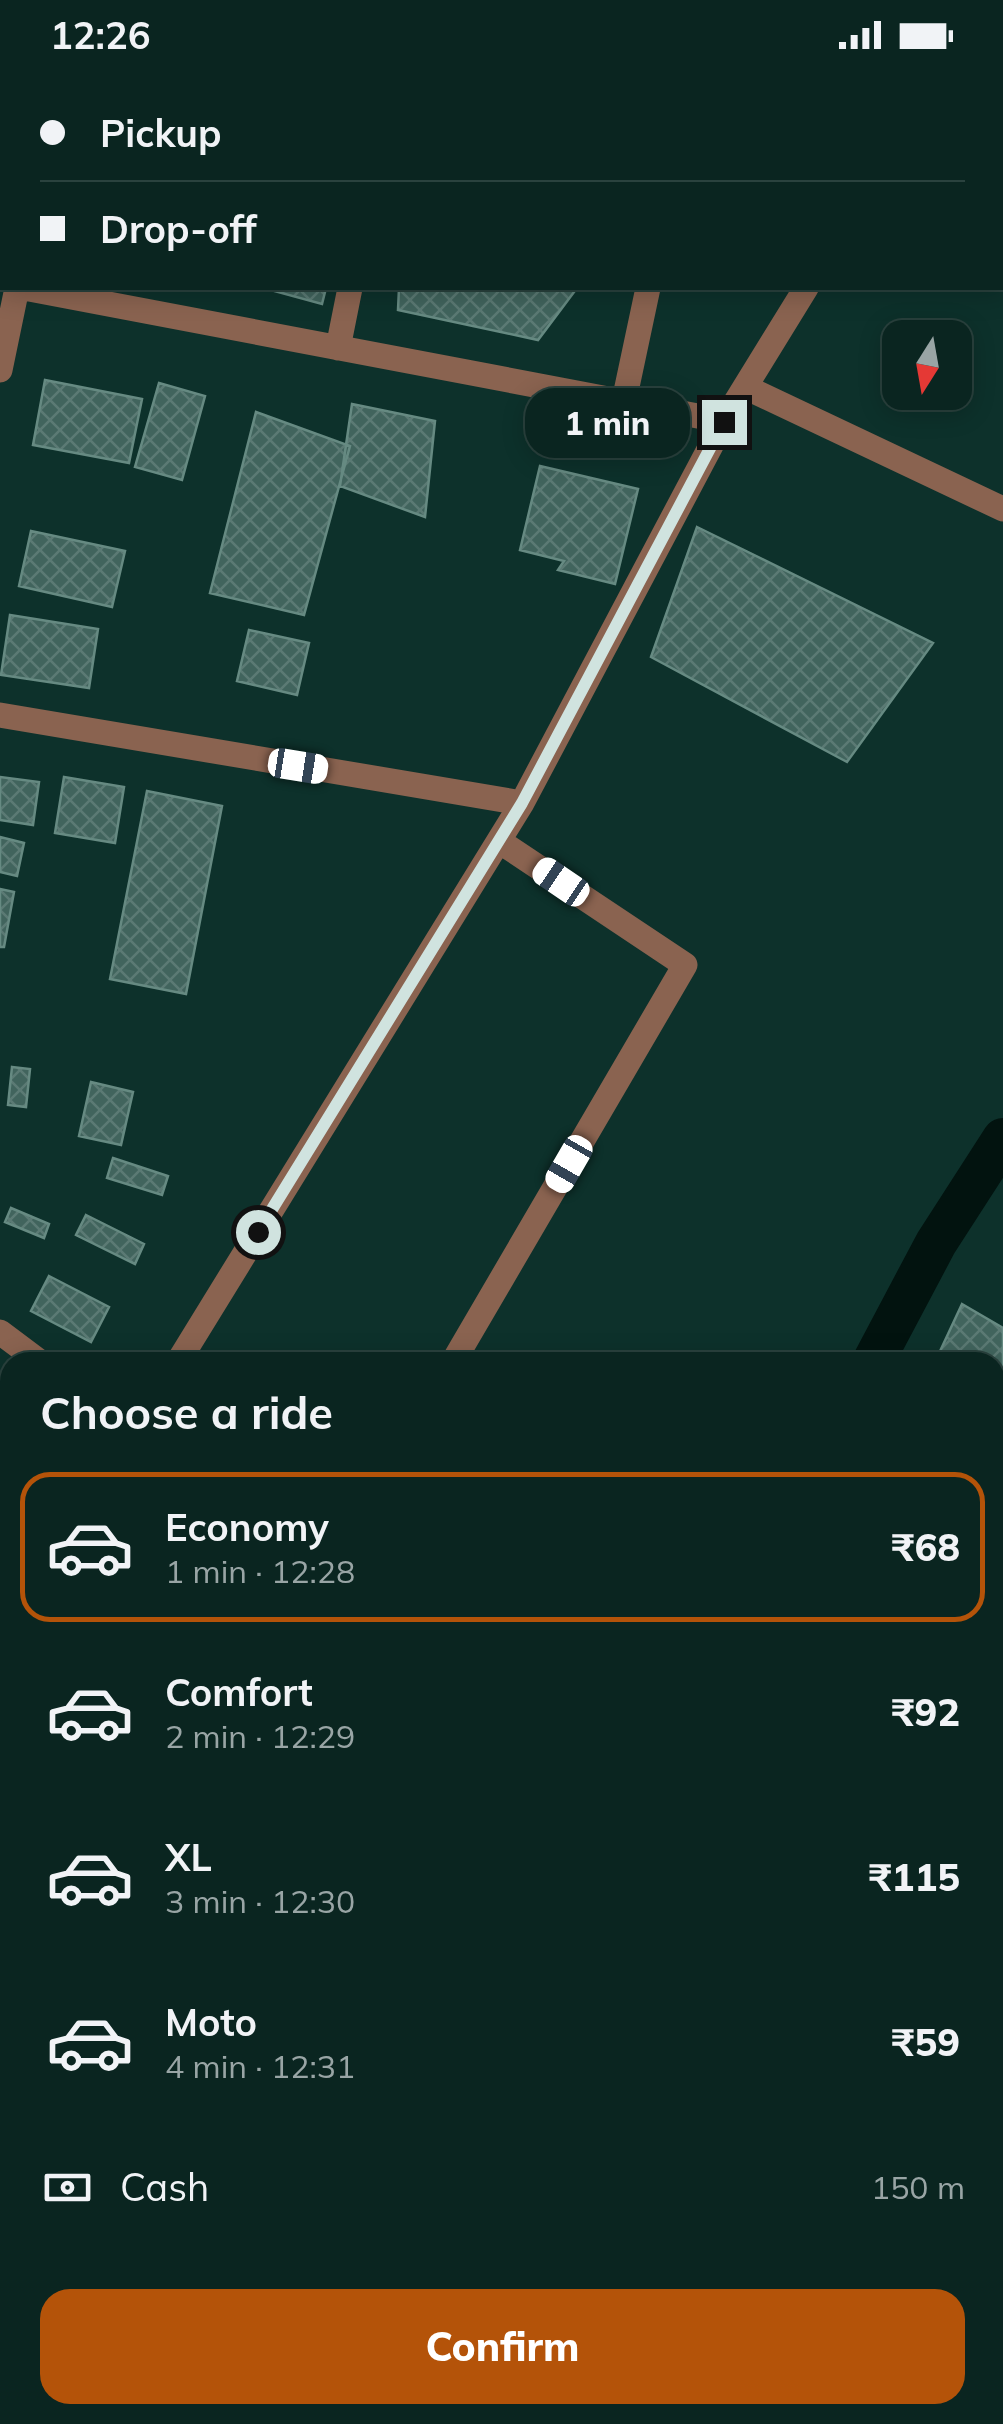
<!DOCTYPE html>
<html lang="en">
<head>
<meta charset="utf-8">
<style>
	body { margin:0; font-family:Mulish,sans-serif; background:#132d29; color:#f1f3f6; height:100vh; display:flex; flex-direction:column; font-size:38px; white-space:nowrap }
	* { box-sizing:border-box; margin:0 }
	p { font-size:32px; color:#99a5a5 }
	.icon { flex:none; width:55px; height:55px; fill:none; stroke:currentColor; stroke-width:2; stroke-linecap:round; stroke-linejoin:round }
	.map { position:relative; flex:1; overflow:hidden }
	.drawer { position:absolute; left:0px; top:1282px; width:1005px; height:1072px; display:flex; flex-direction:column; background:#0a2520; border-radius:30px 30px 0 0; box-shadow:0 5px 25px #0003,0 0 0 2px #2a423e }
	.drawer>* { flex:none }
	.hud { position:absolute; left:0px; top:0px; width:1005px; height:220px; box-shadow:0 5px 25px #0003,0 0 0 2px #2a423e; display:grid; align-content:center; height:220px; padding:0 40px; background:#0a2520 }
	.needle { width:65px; rotate:191deg }
	.tools { position:absolute; left:882px; top:250px; display:grid; gap:20px }
	.tools a { display:grid; place-items:center; width:90px; height:90px; border-radius:20px; background:#0a2520; box-shadow:0 5px 25px #0003,0 0 0 2px #2a423e; font-size:50px }
	.end { position:absolute; width:45px; height:45px; margin:-22px; border:12px solid #d0e3df; background:#111; box-shadow:0 0 0 5px #111 }
	.from { border-radius:50% }
	.bubble { position:absolute; height:70px; border-radius:30px; background:#0a2520; box-shadow:0 5px 25px #0003,0 0 0 2px #2a423e; font-size:32px; font-weight:800; line-height:70px; text-align:center }
	.car { position:absolute; width:30px; height:60px; margin:-30px -15px; border-radius:12px; box-shadow:0 0 8px 2px #0007; background:linear-gradient(#fff 24%,#345 0 40%,#fff 0 76%,#345 0 86%,#fff 0) }
	.hud b { display:flex; align-items:center; gap:35px; height:95px; font-size:38px }
	.hud b+b { border-top:2px solid #2a423e }
	.hud i { width:25px; height:25px; background:#f1f3f6 }
	ul { padding:0; list-style:none }
	li { display:flex; align-items:center; gap:30px; height:150px; margin:0 20px 15px; padding:0 20px; border:5px solid transparent; border-radius:30px }
	li div { flex:1 }
	li b { display:block; font-size:38px }
	li em { font-style:normal; font-weight:800 }
	li.current { border-color:#b45309 }
	li>.icon { width:90px; height:90px; stroke-width:1.5 }
	h2 { padding:0 40px; font-size:45px; line-height:120px }
	.pay { display:flex; align-items:center; gap:25px; height:110px; padding:0 40px; font-size:38px }
	.pay p { margin-inline-start:auto }
	.cta { display:flex; gap:20px; margin-top:auto; padding:20px 40px }
	.cta a { flex:1; height:115px; border-radius:30px; background:#b45309; color:#fff; font-size:40px; font-weight:800; line-height:115px; text-align:center }
	.status { display:flex; justify-content:space-between; align-items:center; height:70px; padding:0 50px; background:#0a2520; direction:ltr }
	.status svg { height:28px; fill:currentColor }
	.map>svg:first-child { display:block }
	.lines { fill:none; stroke-linecap:round; stroke-linejoin:round }
	.canal { stroke:#02130f; stroke-width:42 }
	.building { fill:url(#building-cross-hatch); stroke:#668a82; stroke-width:2.5 }
	.minor { stroke:#8a6350; stroke-width:25 }
	.route { stroke:#d0e3df; stroke-width:12 }
</style>
</head>
<body>
<div class="status"><b>12:26</b><svg viewBox="0 0 49 12"><path d="M0 12V9h3v3zM5 12V6h3v6zM10 12V3h3v9zM15 12V0h3v12zM26 1h20v11H26zM47 4h2v5h-2z"/></svg></div>
<div class="map">
<svg width="1003" height="2354" viewBox="0 0 1003 2354">
	<defs>
		<pattern id="building-cross-hatch" width="8" height="8" patternUnits="userSpaceOnUse" patternTransform="scale(2.5)"><rect width="8" height="8" fill="#41645d"/><path d="M0 0l8 8M0 8l8-8" fill="none" stroke="#5b7a74"/></pattern>
	</defs>
	<rect width="100%" height="100%" fill="#0d312b"/>
	<g class="lines">
		<path class="canal" d="M 873,1292 L 936,1173 L 1003,1069
			M 281,2354 L 286,2345
			M 536,2354 L 537,2345"/>
	</g>
	<path class="building" d="M 266,0 L 330,0 L 344,2 L 265,2 Z
		M 275,218 L 326,218 L 322,234 L 274,221 Z
		M 399,218 L 577,218 L 538,270 L 398,240 Z
		M 45,310 L 142,329 L 129,393 L 33,375 Z
		M 159,313 L 205,326 L 182,410 L 135,397 Z
		M 352,334 L 435,351 L 425,447 L 340,416 Z
		M 256,342 L 350,376 L 304,545 L 210,523 Z
		M 540,396 L 638,419 L 615,514 L 558,500 L 564,491 L 520,480 Z
		M 697,457 L 933,573 L 847,692 L 651,587 Z
		M 31,461 L 125,481 L 112,537 L 19,516 Z
		M 10,545 L 98,559 L 89,618 L 1,605 Z
		M 249,560 L 309,573 L 297,625 L 237,611 Z
		M 0,707 L 39,712 L 33,755 L 0,750 Z
		M 64,707 L 124,717 L 115,773 L 55,763 Z
		M 147,721 L 222,736 L 186,924 L 110,909 Z
		M 0,767 L 24,773 L 17,806 L 0,802 Z
		M 0,819 L 14,822 L 4,877 L 0,877 Z
		M 12,997 L 30,999 L 26,1037 L 8,1035 Z
		M 91,1012 L 133,1022 L 121,1075 L 79,1066 Z
		M 113,1088 L 168,1106 L 162,1125 L 107,1108 Z
		M 11,1138 L 49,1154 L 44,1168 L 5,1152 Z
		M 86,1145 L 144,1174 L 135,1194 L 76,1165 Z
		M 49,1206 L 109,1237 L 91,1272 L 31,1241 Z
		M 962,1234 L 1003,1258 L 1003,1312 L 995,1310 L 995,1292 L 935,1292 Z
		M 0,1303 L 10,1308 L 0,1332 Z
		M 1003,1523 L 1003,1577 L 995,1572 L 995,1535 Z
		M 6,1695 L 10,1697 L 10,1763 L 0,1760 L 0,1712 Z
		M 995,1754 L 1003,1758 L 1003,1849 L 995,1845 Z
		M 995,2207 L 1003,2213 L 1003,2248 L 995,2260 Z
		M 0,2283 L 10,2287 L 0,2317 Z
		M 995,2334 L 1003,2338 L 1003,2354 L 940,2354 L 934,2348 L 995,2345 Z
		M 63,2345 L 107,2345 L 105,2354 L 60,2354 Z"/>
	<g class="lines">
		<path class="minor" d="M 55,2 L 55,0
			M 389,2 L 390,0
			M 693,2 L 694,0
			M 939,2 L 940,0
			M 24,218 L 724,351
			M 338,278 L 350,218
			M 0,300 L 17,218
			M 745,317 L 1003,439
			M 624,331 L 648,218
			M 0,645 L 522,733
			M 0,1262 L 40,1292
			M 178,1292 L 522,733 L 724,351 L 806,218
			M 453,1292 L 685,895 L 499,771
			M 995,1450 L 1003,1436
			M 995,1605 L 1003,1608
			M 0,1607 L 10,1603
			M 0,1802 L 10,1806
			M 995,1899 L 1003,1904
			M 0,1992 L 10,1972
			M 995,2308 L 1003,2313
			M 615,2345 L 618,2354
			M 200,2354 L 205,2345
			M 497,2354 L 513,2345"/>
	</g>
	<g class="lines">
		<path class="route" d="M 258,1162 L 522,733 L 724,352"/>
	</g>
</svg>
<div class="tools">
<a><svg class="needle" viewBox="-14 -14 28 28"><path d="M0-13l5 13h-10z" fill="#e53935"/><path d="M0 13l5-13h-10z" fill="#99a5a5"/></svg></a>
</div>
<i class="end from" style="left:258px;top:1162px"></i>
<i class="end" style="left:724px;top:352px"></i>
<div class="bubble" style="left:525px;top:318px;width:165px">1 min</div>
<i class="car" style="left:298px;top:696px;rotate:99deg"></i>
<i class="car" style="left:561px;top:812px;rotate:304deg"></i>
<i class="car" style="left:569px;top:1094px;rotate:210deg"></i>
<div class="hud">
<b><i class="from"></i>Pickup</b>
<b><i></i>Drop-off</b>
</div>
<section class="drawer">
<h2>Choose a ride</h2>
<ul>
<li class="current"><svg class="icon" aria-label="car" viewBox="0 0 24 24"><path d="M5 17H2v-5l4-1 3-4h7l3 4 3 1v5h-3M9 17h6M6 11h13"/><circle cx="7" cy="17" r="2"/><circle cx="17" cy="17" r="2"/></svg><div><b>Economy</b><p>1 min · 12:28</p></div><em>₹68</em></li>
<li><svg class="icon" aria-label="car" viewBox="0 0 24 24"><path d="M5 17H2v-5l4-1 3-4h7l3 4 3 1v5h-3M9 17h6M6 11h13"/><circle cx="7" cy="17" r="2"/><circle cx="17" cy="17" r="2"/></svg><div><b>Comfort</b><p>2 min · 12:29</p></div><em>₹92</em></li>
<li><svg class="icon" aria-label="car" viewBox="0 0 24 24"><path d="M5 17H2v-5l4-1 3-4h7l3 4 3 1v5h-3M9 17h6M6 11h13"/><circle cx="7" cy="17" r="2"/><circle cx="17" cy="17" r="2"/></svg><div><b>XL</b><p>3 min · 12:30</p></div><em>₹115</em></li>
<li><svg class="icon" aria-label="car" viewBox="0 0 24 24"><path d="M5 17H2v-5l4-1 3-4h7l3 4 3 1v5h-3M9 17h6M6 11h13"/><circle cx="7" cy="17" r="2"/><circle cx="17" cy="17" r="2"/></svg><div><b>Moto</b><p>4 min · 12:31</p></div><em>₹59</em></li>
</ul>
<div class="pay"><svg class="icon" aria-label="cash" viewBox="0 0 24 24"><path d="M3 7h18v10H3z"/><circle cx="12" cy="12" r="2"/></svg>Cash<p>150 m</p></div>
<div class="cta"><a>Confirm</a></div>
</section>
</div>
</body>
</html>
